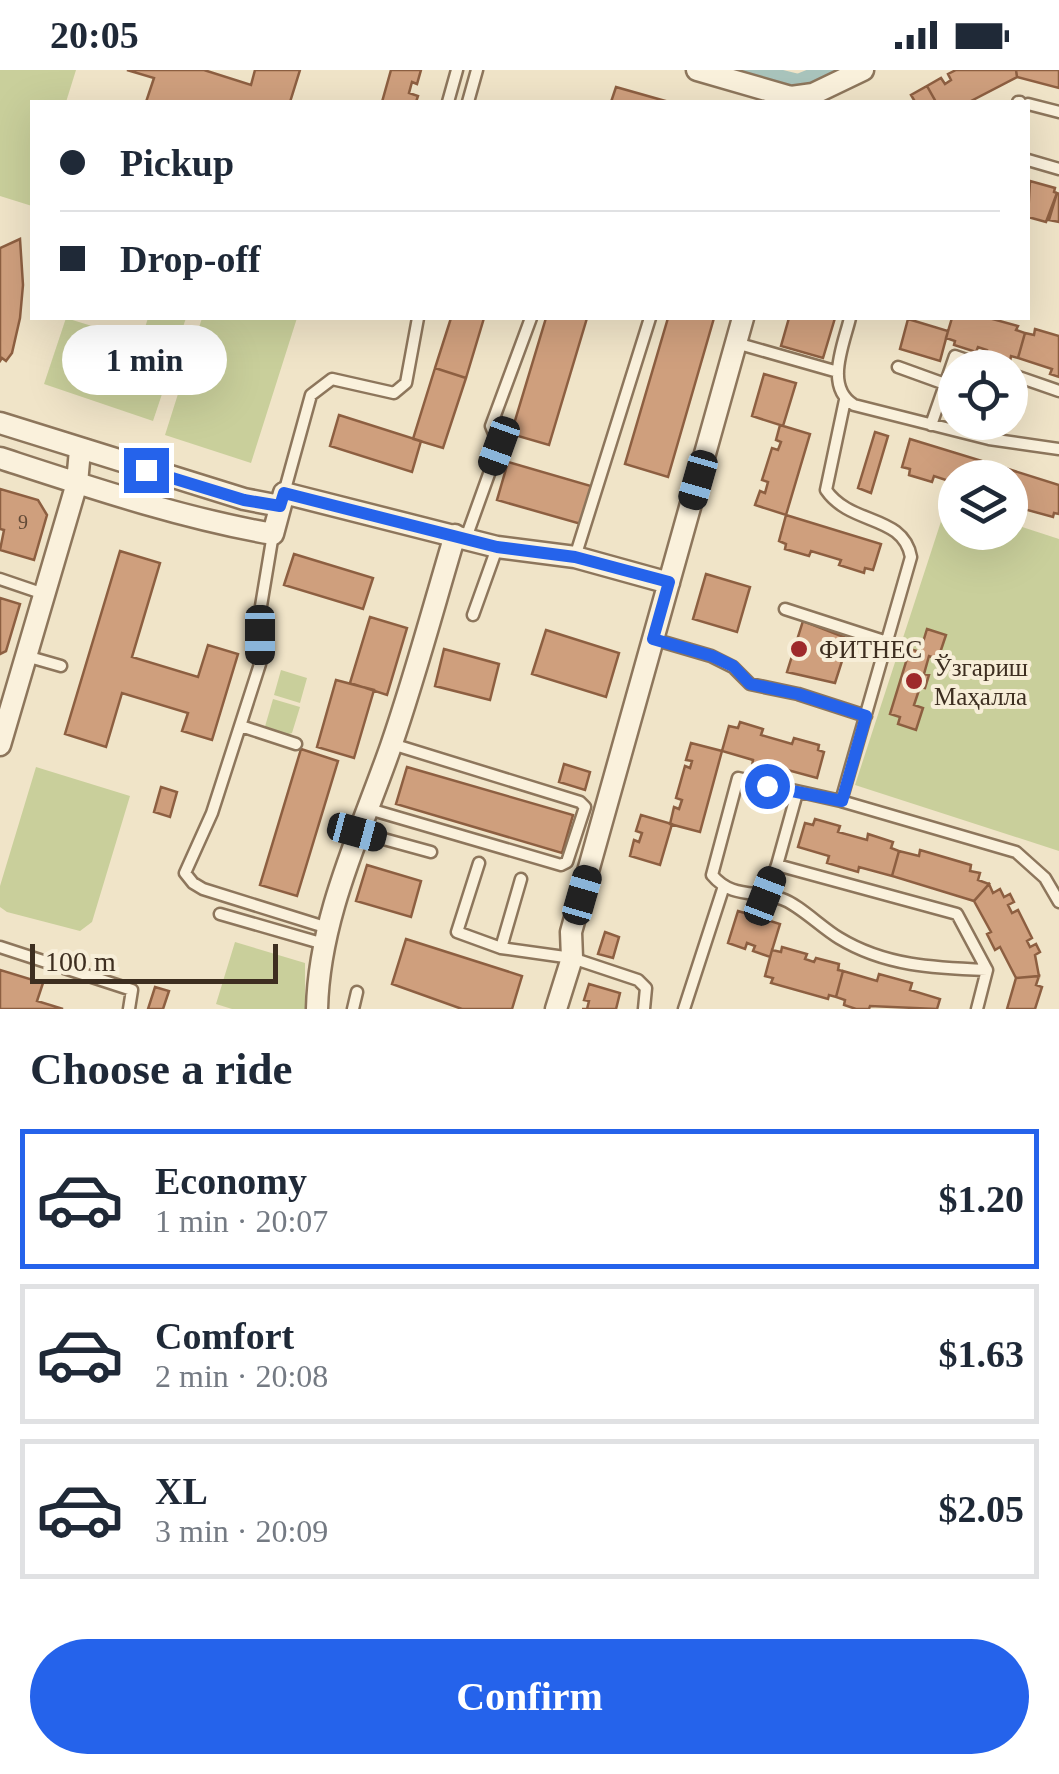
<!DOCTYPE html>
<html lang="en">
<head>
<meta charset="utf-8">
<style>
	body { margin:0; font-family:Georgia,serif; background:#f6f6f7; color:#1f2937; height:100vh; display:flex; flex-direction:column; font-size:38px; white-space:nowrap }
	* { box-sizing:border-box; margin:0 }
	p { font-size:32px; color:#747a83 }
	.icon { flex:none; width:55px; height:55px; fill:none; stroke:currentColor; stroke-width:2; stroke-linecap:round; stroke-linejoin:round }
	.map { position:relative; height:939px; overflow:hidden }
	.panel { display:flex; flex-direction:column; background:#fff; flex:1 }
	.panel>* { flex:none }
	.hud { position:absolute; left:30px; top:30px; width:1000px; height:220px; border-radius:0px; box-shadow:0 10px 40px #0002; display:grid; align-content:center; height:220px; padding:0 30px; background:#fff }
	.fabs { position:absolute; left:938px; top:280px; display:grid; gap:20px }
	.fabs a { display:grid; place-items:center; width:90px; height:90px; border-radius:50%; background:#fff; box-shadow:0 10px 40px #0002; font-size:50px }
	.scale { position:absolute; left:30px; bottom:25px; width:248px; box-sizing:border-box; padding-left:10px; border:5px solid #3d2e20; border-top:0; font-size:28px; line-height:35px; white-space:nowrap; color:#3d2e20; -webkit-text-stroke:8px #f7eed8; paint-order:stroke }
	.end { position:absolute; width:45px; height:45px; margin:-22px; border:12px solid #2563eb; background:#fff; box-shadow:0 0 0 5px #fff }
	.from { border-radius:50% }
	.bubble { position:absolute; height:70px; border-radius:35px; background:#fff; box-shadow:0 10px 40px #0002; font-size:32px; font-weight:800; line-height:70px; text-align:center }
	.car { position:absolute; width:30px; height:60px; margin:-30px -15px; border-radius:12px; box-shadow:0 0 8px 2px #0007; background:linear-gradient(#222 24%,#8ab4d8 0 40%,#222 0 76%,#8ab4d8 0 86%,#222 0) }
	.hud b { display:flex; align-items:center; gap:35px; height:95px; font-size:38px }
	.hud b+b { border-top:2px solid #e0e1e3 }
	.hud i { width:25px; height:25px; background:#1f2937 }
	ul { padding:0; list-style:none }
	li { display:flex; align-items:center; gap:30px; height:140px; margin:0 20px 15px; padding:0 10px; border:5px solid #e0e1e3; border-radius:0px }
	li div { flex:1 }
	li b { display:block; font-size:38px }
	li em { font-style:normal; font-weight:800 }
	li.on { border-color:#2563eb }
	li>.icon { width:90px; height:90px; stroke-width:1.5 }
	h2 { padding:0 30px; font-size:45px; line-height:120px }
	.button { display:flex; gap:20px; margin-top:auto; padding:20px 30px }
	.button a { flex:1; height:115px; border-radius:60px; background:#2563eb; color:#fff; font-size:40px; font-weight:800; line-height:115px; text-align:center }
	.status { display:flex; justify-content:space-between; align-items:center; height:70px; padding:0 50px; background:#fff; direction:ltr }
	.status svg { height:28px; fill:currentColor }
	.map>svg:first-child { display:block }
	.green { fill:#c9cf9b }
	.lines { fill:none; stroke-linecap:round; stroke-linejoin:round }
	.canal { stroke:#a9c4bc; stroke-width:18 }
	.building { fill:#cf9f7d; stroke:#8d5f41; stroke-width:2.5 }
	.service-casing { stroke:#8d765c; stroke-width:15 }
	.minor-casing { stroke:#8d765c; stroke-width:25 }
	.service { stroke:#faf1dc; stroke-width:10 }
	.minor { stroke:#faf1dc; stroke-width:20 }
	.route { stroke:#2563eb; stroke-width:12 }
	.poi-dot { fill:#9e2a2b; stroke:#f7eed8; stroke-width:4 }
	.labels { text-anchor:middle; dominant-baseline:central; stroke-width:8; stroke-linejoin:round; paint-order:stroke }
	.number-label { font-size:20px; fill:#624a37 }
	.poi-label { font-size:25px; fill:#3d2e20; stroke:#f7eed8; text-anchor:start }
</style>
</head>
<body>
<div class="status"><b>20:05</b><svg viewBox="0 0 49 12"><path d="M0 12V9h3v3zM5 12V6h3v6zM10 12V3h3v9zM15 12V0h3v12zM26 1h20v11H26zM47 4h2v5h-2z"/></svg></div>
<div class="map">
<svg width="1059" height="939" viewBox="0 0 1059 939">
	<rect width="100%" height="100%" fill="#f0e4c8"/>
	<path class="green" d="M 0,0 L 76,0 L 66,32 L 32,32 L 32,136 L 0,126 Z
		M 66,248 L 176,282 L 153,351 L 44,314 Z
		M 148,248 L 186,248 L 176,278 L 142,267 Z
		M 202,248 L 297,248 L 251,393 L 165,365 Z
		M 947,433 L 955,435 L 955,462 L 1010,462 L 1010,453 L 1059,469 L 1059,781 L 855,715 Z
		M 281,600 L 307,608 L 300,633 L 274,625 Z
		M 273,629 L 300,637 L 292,663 L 283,666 L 264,660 Z
		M 36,697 L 130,726 L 92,852 L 80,861 L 7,842 L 0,837 L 0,816 Z
		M 235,872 L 305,893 L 305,939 L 232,939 L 216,934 Z"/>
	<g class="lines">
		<path class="canal" d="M 746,0 L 798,13 L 831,0"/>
	</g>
	<path class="building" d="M 127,0 L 204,0 L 251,15 L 255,0 L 300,0 L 290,32 L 146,32 L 154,8 Z
		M 391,0 L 421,0 L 417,14 L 412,12 L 409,23 L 418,26 L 416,32 L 382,32 Z
		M 956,0 L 1016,0 L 1017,7 L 969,32 L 936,32 L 927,16 L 941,8 L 945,14 L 951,10 L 948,4 Z
		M 1016,0 L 1059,0 L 1059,18 L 1017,7 Z
		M 927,16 L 936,32 L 910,32 L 914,30 L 911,25 Z
		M 616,17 L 669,32 L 611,32 Z
		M 1030,111 L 1055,118 L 1054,122 L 1057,123 L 1046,152 L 1028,147 Z
		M 1057,123 L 1059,124 L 1059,152 L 1049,150 Z
		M 20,169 L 23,215 L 20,248 L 12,283 L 6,291 L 2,288 L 0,291 L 0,178 Z
		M 451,248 L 484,248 L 466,308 L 435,298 Z
		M 546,248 L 587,248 L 549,375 L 511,364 Z
		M 668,248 L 714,248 L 668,407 L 625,394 Z
		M 789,248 L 835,248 L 823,288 L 781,276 Z
		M 952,248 L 989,248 L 1018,256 L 1016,260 L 1025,263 L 1018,288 L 1011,286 L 1010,292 L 986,285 L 987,280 L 978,277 L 976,282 L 954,275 L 955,271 L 946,268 Z
		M 908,249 L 948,261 L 940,291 L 900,279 Z
		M 1035,259 L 1059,266 L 1059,307 L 1050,304 L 1052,299 L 1018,288 L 1025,263 L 1034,265 Z
		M 435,298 L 466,308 L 443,378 L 413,369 Z
		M 764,304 L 796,313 L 783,356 L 752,346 Z
		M 339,345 L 421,371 L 412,402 L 330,376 Z
		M 780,355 L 810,364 L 786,445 L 755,435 L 760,421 L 765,423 L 768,412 L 762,410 L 772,378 L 778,380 L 781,372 L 776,370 Z
		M 875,362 L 888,366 L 871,423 L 858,418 Z
		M 910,369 L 1005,398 L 1002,408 L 955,408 L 955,413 L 934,406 L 932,412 L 909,405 L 910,399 L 902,397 Z
		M 508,392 L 591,416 L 581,454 L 497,430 Z
		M 1005,398 L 1059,415 L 1059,444 L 1054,443 L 1053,447 L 1020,438 L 1022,433 L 1014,431 L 1013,435 L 1010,434 L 1010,408 L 1002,408 Z
		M 0,419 L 38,430 L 47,445 L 34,490 L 0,480 L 4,460 L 0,459 Z
		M 786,445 L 881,474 L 873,500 L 865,498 L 864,503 L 839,495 L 841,490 L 811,481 L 809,486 L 785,479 L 786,474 L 779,471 Z
		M 120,481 L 160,493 L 132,587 L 198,607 L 208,575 L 238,584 L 212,670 L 182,661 L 188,643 L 122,623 L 106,677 L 65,664 Z
		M 294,484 L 373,508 L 363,539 L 284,515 Z
		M 706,504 L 750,517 L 737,562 L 693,549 Z
		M 0,528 L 20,534 L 6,581 L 0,584 Z
		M 370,547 L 407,558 L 387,625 L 350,613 Z
		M 803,551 L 849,569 L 835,613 L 787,602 Z
		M 927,559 L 946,565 L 938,589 L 929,586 L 924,604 L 929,605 L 925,618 L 920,617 L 914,635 L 923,638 L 916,660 L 898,654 L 900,647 L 890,644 L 910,579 L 920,582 Z
		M 546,560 L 619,583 L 606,627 L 532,604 Z
		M 444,579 L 499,594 L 490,630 L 435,616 Z
		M 336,610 L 374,620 L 354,688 L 317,677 Z
		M 740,652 L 763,659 L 761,665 L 792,674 L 794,668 L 819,675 L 818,680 L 824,682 L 817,708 L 784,699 L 782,705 L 752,696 L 753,690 L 722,681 L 729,656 L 738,658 Z
		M 691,673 L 722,681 L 700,762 L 670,754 L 674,737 L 679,739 L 682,730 L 676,728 L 685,696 L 690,698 L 692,691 L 686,690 Z
		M 301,679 L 338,691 L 297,826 L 260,815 Z
		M 564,694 L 590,702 L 585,720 L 559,712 Z
		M 407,697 L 573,745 L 562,783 L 396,734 Z
		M 161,717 L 177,722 L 170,747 L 154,742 Z
		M 641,745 L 672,754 L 660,795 L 630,786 L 634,770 L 639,772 L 642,763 L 636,761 Z
		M 815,749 L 840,756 L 838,762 L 867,770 L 868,764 L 893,772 L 891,778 L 899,781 L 892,806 L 859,797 L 858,802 L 827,793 L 829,786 L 798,777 L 805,753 L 813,755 Z
		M 920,780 L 971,795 L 970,801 L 980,803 L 978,810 L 989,814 L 974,831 L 892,806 L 899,781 L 919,786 Z
		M 367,795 L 421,811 L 411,847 L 356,831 Z
		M 989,814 L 993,823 L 1000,819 L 1004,827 L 1010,824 L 1014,832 L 1008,835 L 1012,843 L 1018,840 L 1032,868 L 1027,871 L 1030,877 L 1036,874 L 1040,882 L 1035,885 L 1039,906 L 1016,908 L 1000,877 L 995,880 L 987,864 L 991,862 L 974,831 Z
		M 738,841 L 780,854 L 770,887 L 753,881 L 755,876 L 747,873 L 745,879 L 728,873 Z
		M 605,862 L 619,867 L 613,888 L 598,884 Z
		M 406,869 L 522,906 L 512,939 L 462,939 L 392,914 Z
		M 782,877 L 807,884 L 805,889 L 814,892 L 816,888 L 839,894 L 838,900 L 843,901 L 836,927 L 829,925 L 828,929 L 771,913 L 773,908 L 765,906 L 772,880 L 781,882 Z
		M 0,900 L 43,913 L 37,931 L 63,939 L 0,939 Z
		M 843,901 L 877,911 L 879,904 L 912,913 L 910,920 L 940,929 L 937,939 L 870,936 L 869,939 L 856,939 L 844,935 L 845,930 L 836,927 Z
		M 1039,906 L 1036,915 L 1042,917 L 1035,939 L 1007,939 L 1016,908 Z
		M 589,914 L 620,923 L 616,939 L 582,939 L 587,939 L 589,931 L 584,930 Z
		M 155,917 L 169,921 L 163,939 L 148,939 Z"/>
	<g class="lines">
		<g class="service-casing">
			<path id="service" d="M 448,32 L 457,0
				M 468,32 L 477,0
				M 1018,32 L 1020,32
				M 1028,34 L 1059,42
				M 1028,90 L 1059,99
				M 850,248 C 844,274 824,317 854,335 L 989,369 L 1059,379
				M 736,273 L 838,302
				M 898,297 L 945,314
				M 1010,304 L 1059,321
				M 931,355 L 955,286 L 990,298
				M 284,423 L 311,325 L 332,309 L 394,323 L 406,313 L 418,248
				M 273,464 L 261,536 L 260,594 L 212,743 L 185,803 L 193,813 L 203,819 L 328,858
				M 466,468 L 499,376 L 491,356 L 531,248
				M 575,487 L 650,248
				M 0,509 L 44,524
				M 785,539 L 887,572
				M 473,545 L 497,478
				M 653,569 L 711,586 L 733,597 L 750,614 L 798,624 L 866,646
				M 26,586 L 61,596
				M 241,656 L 296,674
				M 797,723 L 777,795 L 957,844 L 987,900 L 977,939
				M 841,731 L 911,487 C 903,444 851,456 826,420 L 845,330
				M 369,739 L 561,795 L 567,792 L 585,737 L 580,732 L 392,674
				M 358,762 L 431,782
				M 479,793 L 457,862 L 501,878 L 572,888 L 638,910 L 646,918 L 644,939
				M 765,826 L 777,795
				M 220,844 L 324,874
				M 0,877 L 132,920 L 129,939
				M 501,878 L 521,809
				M 987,900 C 934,898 885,896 839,868 C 822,858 798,834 782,829 C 755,820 732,829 712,805 L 738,708 L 841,731 L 1016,782 L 1045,808 L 1059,832
				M 353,939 L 357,922
				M 684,939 L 723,819"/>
		</g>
		<g class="minor-casing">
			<path id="minor" d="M 697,0 L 791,27 L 813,24 L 863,0
				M 0,353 L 244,429 L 280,436
				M 0,388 C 89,417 181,448 273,464 L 284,423 L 497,477 L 575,487 L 669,513
				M 0,675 L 77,413 L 80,380
				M 317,939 C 319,847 361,762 391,676 C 415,607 434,535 455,465
				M 556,939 L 572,888 L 571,862 L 743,248"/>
		</g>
		<use href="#service" class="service"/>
		<use href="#minor" class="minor"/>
	</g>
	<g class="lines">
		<path class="route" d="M 146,400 L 244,430 L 280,436 L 284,423 L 497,477 L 575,487 L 669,512 L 653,569 L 712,586 L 733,596 L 750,614 L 798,624 L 866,646 L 842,731 L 767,716"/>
	</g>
	<g class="poi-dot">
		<circle cx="799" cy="579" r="10"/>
		<circle cx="914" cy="611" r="10"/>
	</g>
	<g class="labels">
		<g class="number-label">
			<text x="23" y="452">9</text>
		</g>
		<g class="poi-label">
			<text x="819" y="579">ФИТНЕС</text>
			<text x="934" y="597">Ўзгариш<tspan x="934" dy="29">Маҳалла</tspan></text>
		</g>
	</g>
</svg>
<div class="fabs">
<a><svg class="icon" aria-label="locate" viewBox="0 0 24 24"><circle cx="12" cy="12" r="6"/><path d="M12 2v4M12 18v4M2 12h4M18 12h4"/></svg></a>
<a><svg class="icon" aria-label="layers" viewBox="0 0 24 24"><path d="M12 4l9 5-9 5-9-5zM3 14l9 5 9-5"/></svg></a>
</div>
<div class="scale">100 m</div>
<i class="end from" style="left:767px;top:716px"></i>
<i class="end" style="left:146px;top:400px"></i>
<div class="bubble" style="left:62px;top:255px;width:165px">1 min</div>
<i class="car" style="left:499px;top:376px;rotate:200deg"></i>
<i class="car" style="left:698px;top:410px;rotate:196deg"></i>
<i class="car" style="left:260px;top:565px;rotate:180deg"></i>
<i class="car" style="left:357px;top:762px;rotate:105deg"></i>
<i class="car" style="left:582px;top:825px;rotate:16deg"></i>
<i class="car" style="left:765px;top:826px;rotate:21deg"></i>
<div class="hud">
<b><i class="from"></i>Pickup</b>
<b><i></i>Drop-off</b>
</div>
</div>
<section class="panel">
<h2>Choose a ride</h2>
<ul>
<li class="on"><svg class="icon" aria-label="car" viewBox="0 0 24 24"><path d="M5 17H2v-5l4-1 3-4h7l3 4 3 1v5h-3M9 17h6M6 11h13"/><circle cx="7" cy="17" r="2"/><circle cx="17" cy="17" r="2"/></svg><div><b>Economy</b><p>1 min · 20:07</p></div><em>$1.20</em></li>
<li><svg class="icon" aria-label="car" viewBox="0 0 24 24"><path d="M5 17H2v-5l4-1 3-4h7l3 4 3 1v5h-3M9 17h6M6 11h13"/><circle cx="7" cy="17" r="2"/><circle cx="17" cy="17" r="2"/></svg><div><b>Comfort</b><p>2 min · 20:08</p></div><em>$1.63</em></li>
<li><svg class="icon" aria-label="car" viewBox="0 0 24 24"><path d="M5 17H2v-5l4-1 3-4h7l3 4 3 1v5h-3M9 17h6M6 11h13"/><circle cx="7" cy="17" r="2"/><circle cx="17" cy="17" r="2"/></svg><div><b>XL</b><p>3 min · 20:09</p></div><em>$2.05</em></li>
</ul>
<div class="button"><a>Confirm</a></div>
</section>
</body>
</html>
